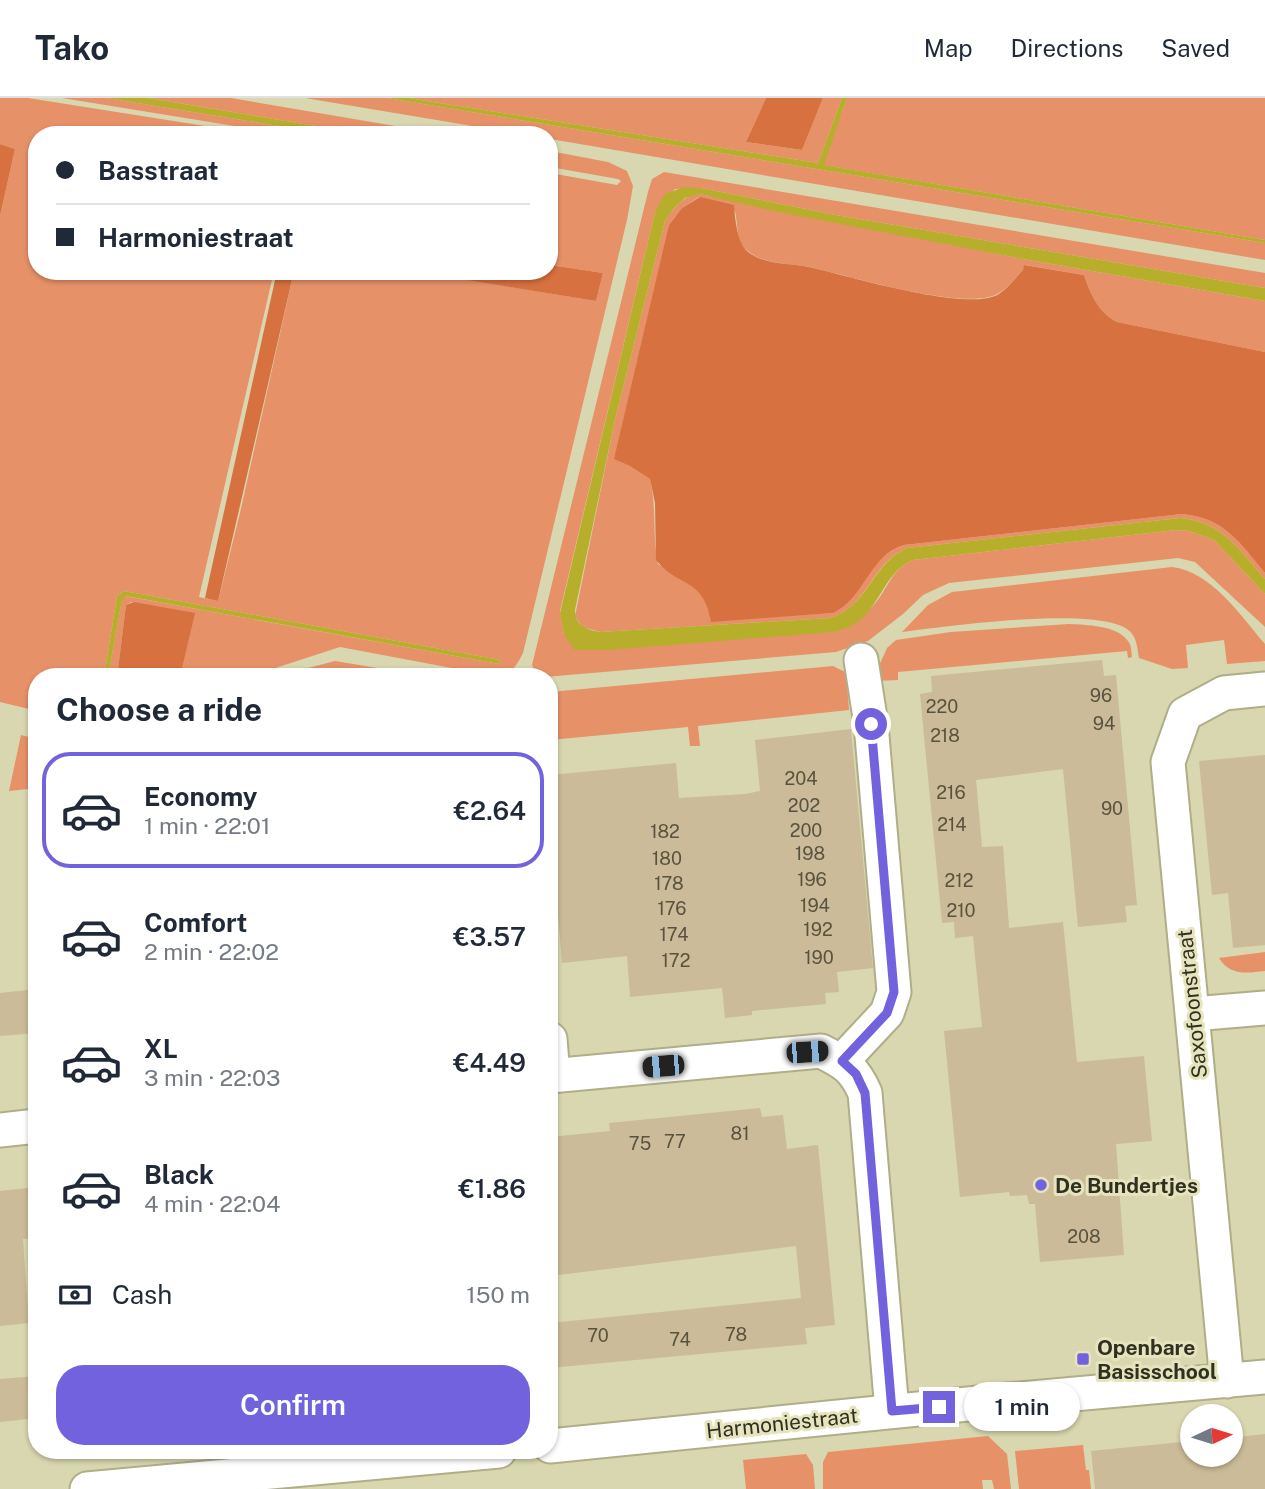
<!DOCTYPE html>
<html lang="en">
<head>
<meta charset="utf-8">
<style>
	body { margin:0; font-family:"Public Sans",sans-serif; background:#f2f2f3; color:#1f2937; height:100vh; display:flex; flex-direction:column; font-size:26px; white-space:nowrap }
	* { box-sizing:border-box; margin:0 }
	p { font-size:23px; color:#747a83 }
	.icon { flex:none; width:38px; height:38px; fill:none; stroke:currentColor; stroke-width:2; stroke-linecap:round; stroke-linejoin:round }
	.map { position:relative; flex:1; overflow:hidden }
	.side { position:absolute; left:28px; top:570px; width:530px; height:791px; display:flex; flex-direction:column; background:#fff; border-radius:28px; box-shadow:0 2px 5px #0004 }
	.side>* { flex:none }
	.banner { position:absolute; left:28px; top:28px; width:530px; height:154px; border-radius:28px; box-shadow:0 2px 5px #0004; display:grid; align-content:center; height:154px; padding:0 28px; background:#fff }
	.needle { width:46px; rotate:86deg }
	.tools { position:absolute; left:1180px; top:1306px; display:grid; gap:14px }
	.tools a { display:grid; place-items:center; width:63px; height:63px; border-radius:50%; background:#fff; box-shadow:0 2px 5px #0004; font-size:35px }
	.end { position:absolute; width:32px; height:32px; margin:-16px; border:9px solid #7362dd; background:#fff; box-shadow:0 0 0 4px #fff }
	.from { border-radius:50% }
	.bubble { position:absolute; height:49px; border-radius:24px; background:#fff; box-shadow:0 2px 5px #0004; font-size:23px; font-weight:600; line-height:49px; text-align:center }
	.car { position:absolute; width:21px; height:42px; margin:-21px -10px; border-radius:9px; box-shadow:0 0 5px 2px #0007; background:linear-gradient(#222 24%,#8ab4d8 0 40%,#222 0 76%,#8ab4d8 0 86%,#222 0) }
	.banner b { display:flex; align-items:center; gap:24px; height:66px; font-size:26px }
	.banner b+b { border-top:2px solid #e0e1e3 }
	.banner i { width:18px; height:18px; background:#1f2937 }
	ul { padding:0; list-style:none }
	li { display:flex; align-items:center; gap:21px; height:116px; margin:0 14px 10px; padding:0 14px; border:4px solid transparent; border-radius:28px }
	li div { flex:1 }
	li b { display:block; font-size:26px }
	li em { font-style:normal; font-weight:600 }
	li.current { border-color:#7362dd }
	li>.icon { width:63px; height:63px; stroke-width:1.5 }
	h2 { padding:0 28px; font-size:32px; line-height:84px }
	.pay { display:flex; align-items:center; gap:18px; height:77px; padding:0 28px; font-size:26px }
	.pay p { margin-inline-start:auto }
	.primary-button { display:flex; gap:14px; margin-top:auto; padding:14px 28px }
	.primary-button a { flex:1; height:80px; border-radius:28px; background:#7362dd; color:#fff; font-size:28px; font-weight:600; line-height:80px; text-align:center }
	header { display:flex; align-items:center; gap:42px; box-sizing:border-box; height:98px; padding:0 35px; background:#fff; border-bottom:2px solid #e0e1e3 }
	header strong { font-size:33px }
	nav { display:flex; gap:38px; margin-inline-start:auto; font-size:24px }
	.map>svg:first-child { display:block }
	.green { fill:#e79169 }
	.forest { fill:#d7713f }
	.water { fill:#b7ae2c }
	.building { fill:#cbbb98 }
	.lines { fill:none; stroke-linecap:round; stroke-linejoin:round }
	.street-casing { stroke:#afae89; stroke-width:37 }
	.street { stroke:#fff; stroke-width:33 }
	.route { stroke:#7362dd; stroke-width:9 }
	.poi-dot { fill:#7362dd; stroke:#e5e4bd; stroke-width:2.5 }
	.labels { text-anchor:middle; dominant-baseline:central; stroke-width:6; stroke-linejoin:round; paint-order:stroke }
	.number-label { font-size:18px; fill:#57533f }
	.street-label { font-size:21px; fill:#303021; stroke:#e5e4bd }
	.poi-label { font-size:21px; font-weight:bold; fill:#303021; stroke:#e5e4bd; text-anchor:start }
</style>
</head>
<body>
<header>
<strong>Tako</strong>
<nav><a>Map</a><a>Directions</a><a>Saved</a></nav>
</header>
<div class="map">
<svg width="1265" height="1391" viewBox="0 0 1265 1391">
	<rect width="100%" height="100%" fill="#d8d7b0"/>
	<path class="green" d="M 0,0 L 28,0 L 262,37 L 37,37 L 37,173 L 274,173 L 199,499 L 218,503 L 240,415 L 294,173 L 415,173 L 596,203 L 603,175 L 550,167 L 550,75 L 617,87 L 621,83 L 618,81 L 550,69 L 550,53 L 608,64 L 627,73 L 633,88 L 627,122 L 523,555 C 516,569 511,577 494,578 L 340,549 L 248,579 L 180,579 L 194,516 L 132,504 L 126,507 L 117,579 L 108,579 L 122,501 L 125,498 L 499,566 L 500,562 L 124,493 L 117,498 L 104,579 L 37,579 L 37,613 L 0,604 L 0,118 L 15,51 L 0,46 Z
		M 62,0 L 106,0 L 335,37 L 290,37 Z
		M 148,0 L 231,0 L 448,37 L 370,37 Z
		M 305,0 L 387,0 L 1265,145 L 1265,162 L 550,41 L 550,37 L 526,37 Z
		M 408,0 L 766,0 L 746,44 L 802,52 L 823,0 L 842,0 L 818,65 Z
		M 847,0 L 1265,0 L 1265,142 L 823,67 Z
		M 664,74 L 1265,175 L 1265,190 L 836,117 L 701,90 L 675,91 L 655,114 L 560,513 L 564,537 L 834,534 C 845,527 859,521 868,513 C 887,496 889,472 913,462 L 1176,432 L 1189,433 L 1214,442 L 1265,496 L 1265,529 L 1195,464 L 1178,460 L 949,485 L 923,497 L 903,516 L 868,543 L 836,554 L 545,579 L 536,576 L 532,567 L 648,94 L 652,81 Z
		M 700,96 L 1023,161 L 1265,203 L 1265,254 L 1117,224 C 1099,215 1090,196 1084,177 L 1025,167 L 1023,172 C 1015,180 1006,193 995,197 C 961,212 849,178 810,169 C 790,165 764,167 748,153 C 736,144 738,126 735,113 L 699,99 L 682,110 L 669,127 L 628,367 L 650,381 C 657,412 652,436 658,466 L 702,495 L 709,511 L 711,523 L 833,515 C 851,495 879,454 904,447 L 1182,416 C 1225,420 1239,444 1265,475 L 1265,481 C 1238,451 1223,424 1180,420 L 907,450 C 871,465 869,508 830,520 L 600,534 L 582,529 L 575,518 L 615,322 L 665,123 C 675,109 683,97 700,96 Z
		M 1172,469 C 1212,474 1240,517 1265,546 L 1265,563 L 1227,566 L 1224,542 L 1186,547 L 1188,570 L 1172,571 L 1139,560 C 1137,549 1137,538 1127,531 C 1093,508 946,528 902,534 L 928,507 L 952,494 Z
		M 1069,526 C 1086,527 1117,527 1128,543 C 1132,548 1131,554 1132,559 L 1128,560 L 1127,553 L 898,574 L 898,582 L 877,583 L 877,572 L 887,550 L 896,542 L 951,534 Z
		M 335,563 L 432,579 L 273,579 Z
		M 833,568 L 849,576 L 852,586 L 847,587 L 849,612 L 698,628 L 700,648 L 690,648 L 688,629 L 550,642 L 550,594 Z
		M 21,637 L 37,641 L 37,690 L 9,693 Z
		M 1265,854 L 1265,873 C 1247,875 1230,878 1219,860 Z
		M 988,1338 L 1007,1356 L 1011,1391 L 994,1391 L 992,1382 L 982,1382 L 983,1391 L 823,1391 L 823,1364 L 828,1354 Z
		M 1083,1347 L 1086,1372 L 1089,1372 L 1091,1391 L 1019,1391 L 1015,1353 Z
		M 806,1356 L 813,1367 L 815,1391 L 746,1391 L 743,1362 Z"/>
	<path class="forest" d="M 766,0 L 823,0 L 802,52 L 746,44 Z
		M 0,46 L 15,51 L 0,118 Z
		M 700,99 L 734,107 C 735,121 737,143 747,153 C 763,167 790,165 809,169 C 849,178 960,212 995,198 C 1006,193 1015,180 1023,172 L 1024,167 L 1084,177 C 1090,196 1099,215 1117,224 L 1265,254 L 1265,475 C 1239,444 1225,420 1182,416 L 904,447 C 869,457 865,500 833,515 L 711,524 C 704,479 678,490 656,462 L 655,405 L 650,381 L 628,367 L 614,361 L 669,127 L 682,110 Z
		M 550,167 L 603,175 L 596,203 L 412,173 L 550,173 Z
		M 277,173 L 294,173 L 218,503 L 205,500 Z
		M 134,504 L 195,515 L 180,579 L 117,579 L 126,507 Z"/>
	<path class="water" d="M 106,0 L 148,0 L 370,37 L 335,37 Z
		M 387,0 L 408,0 L 818,65 L 842,0 L 847,0 L 824,67 L 1265,142 L 1265,145 Z
		M 684,89 L 701,90 L 836,117 L 1265,190 L 1265,203 L 1023,161 L 778,114 L 700,96 L 685,100 L 675,109 L 665,123 L 615,322 L 575,512 C 575,527 586,532 600,534 L 830,520 C 869,508 872,465 907,450 L 1180,420 C 1223,424 1238,451 1265,481 L 1265,496 L 1214,442 L 1189,433 L 1176,432 L 913,462 C 886,473 881,505 859,523 C 852,529 842,531 834,534 L 608,552 L 575,552 L 564,537 L 560,515 L 655,114 L 665,96 Z
		M 124,493 L 500,562 L 499,566 L 126,498 L 122,502 L 108,579 L 104,579 L 117,498 Z"/>
	<path class="building" d="M 1102,562 L 1104,578 L 1116,577 L 1137,807 L 1125,808 L 1127,824 L 1078,829 L 1063,671 L 976,682 L 982,749 L 1003,748 L 1009,830 L 1063,824 L 1077,964 L 1144,958 L 1152,1043 L 1116,1046 L 1124,1157 L 1040,1164 L 1035,1106 L 1029,1106 L 1027,1097 L 1010,1098 L 1009,1094 L 960,1099 L 944,933 L 982,929 L 973,838 L 955,840 L 954,824 L 942,825 L 920,596 L 932,594 L 931,578 Z
		M 851,631 L 873,870 L 837,874 L 839,894 L 825,895 L 826,906 L 752,913 L 752,917 L 725,920 L 722,890 L 630,899 L 627,858 L 562,865 L 550,722 L 550,677 L 676,665 L 679,700 L 745,696 L 760,693 L 755,642 Z
		M 1265,657 L 1265,847 L 1233,850 L 1228,795 L 1212,797 L 1199,663 Z
		M 37,891 L 37,935 L 0,938 L 0,895 Z
		M 760,1010 L 762,1019 L 783,1017 L 787,1051 L 818,1047 L 835,1227 L 805,1230 L 807,1246 L 550,1270 L 550,1225 L 801,1200 L 796,1148 L 550,1178 L 550,1139 L 552,1139 L 550,1123 L 550,1039 L 610,1033 L 609,1025 Z
		M 37,1089 L 37,1140 L 23,1141 L 29,1225 L 0,1228 L 0,1093 Z
		M 37,1278 L 37,1320 L 0,1324 L 0,1281 Z
		M 1265,1336 L 1265,1391 L 1095,1391 L 1091,1353 L 1192,1343 L 1192,1356 L 1230,1356 L 1230,1340 Z"/>
	<g class="lines">
		<g class="street-casing">
			<path id="street" d="M 1193,916 L 1265,910
				M 550,941 L 553,978
				M 842,963 L 887,915 L 894,894 L 871,626 L 861,562
				M 550,978 L 821,953 C 845,965 854,970 865,995 L 892,1313
				M 0,1032 L 37,1028
				M 1227,1283 L 1168,664 L 1185,616 L 1224,595 L 1265,591
				M 550,1348 L 1008,1302 L 1265,1279
				M 87,1391 L 499,1353"/>
		</g>
		<use href="#street" class="street"/>
	</g>
	<g class="lines">
		<path class="route" d="M 871,626 L 894,894 L 887,915 L 842,963 L 856,976 L 865,995 L 892,1313 L 939,1309"/>
	</g>
	<g class="poi-dot">
		<circle cx="1041" cy="1087" r="7"/>
		<rect x="1076" y="1254" width="14" height="14" rx="3.5"/>
	</g>
	<g class="labels">
		<g class="number-label">
			<text x="1101" y="597">96</text>
			<text x="942" y="608">220</text>
			<text x="1104" y="625">94</text>
			<text x="945" y="637">218</text>
			<text x="801" y="680">204</text>
			<text x="951" y="694">216</text>
			<text x="804" y="707">202</text>
			<text x="1112" y="710">90</text>
			<text x="952" y="726">214</text>
			<text x="806" y="732">200</text>
			<text x="665" y="733">182</text>
			<text x="810" y="755">198</text>
			<text x="667" y="760">180</text>
			<text x="812" y="781">196</text>
			<text x="959" y="782">212</text>
			<text x="669" y="785">178</text>
			<text x="815" y="807">194</text>
			<text x="672" y="810">176</text>
			<text x="961" y="812">210</text>
			<text x="818" y="831">192</text>
			<text x="674" y="836">174</text>
			<text x="819" y="859">190</text>
			<text x="676" y="862">172</text>
			<text x="740" y="1035">81</text>
			<text x="675" y="1043">77</text>
			<text x="640" y="1045">75</text>
			<text x="1084" y="1138">208</text>
			<text x="736" y="1236">78</text>
			<text x="598" y="1237">70</text>
			<text x="680" y="1241">74</text>
		</g>
		<g class="street-label">
			<text transform="translate(1192 906) rotate(-96)">Saxofoonstraat</text>
			<text transform="translate(782 1325) rotate(-6)">Harmoniestraat</text>
		</g>
		<g class="poi-label">
			<text x="1055" y="1087">De Bundertjes</text>
			<text x="1097" y="1249">Openbare<tspan x="1097" dy="24">Basisschool</tspan></text>
		</g>
	</g>
</svg>
<div class="tools">
<a><svg class="needle" viewBox="-14 -14 28 28"><path d="M0-13l5 13h-10z" fill="#e53935"/><path d="M0 13l5-13h-10z" fill="#747a83"/></svg></a>
</div>
<i class="end from" style="left:871px;top:626px"></i>
<i class="end" style="left:939px;top:1309px"></i>
<div class="bubble" style="left:964px;top:1284px;width:116px">1 min</div>
<i class="car" style="left:807px;top:954px;rotate:86deg"></i>
<i class="car" style="left:663px;top:968px;rotate:265deg"></i>
<div class="banner">
<b><i class="from"></i>Basstraat</b>
<b><i></i>Harmoniestraat</b>
</div>
<section class="side">
<h2>Choose a ride</h2>
<ul>
<li class="current"><svg class="icon" aria-label="car" viewBox="0 0 24 24"><path d="M5 17H2v-5l4-1 3-4h7l3 4 3 1v5h-3M9 17h6M6 11h13"/><circle cx="7" cy="17" r="2"/><circle cx="17" cy="17" r="2"/></svg><div><b>Economy</b><p>1 min · 22:01</p></div><em>€2.64</em></li>
<li><svg class="icon" aria-label="car" viewBox="0 0 24 24"><path d="M5 17H2v-5l4-1 3-4h7l3 4 3 1v5h-3M9 17h6M6 11h13"/><circle cx="7" cy="17" r="2"/><circle cx="17" cy="17" r="2"/></svg><div><b>Comfort</b><p>2 min · 22:02</p></div><em>€3.57</em></li>
<li><svg class="icon" aria-label="car" viewBox="0 0 24 24"><path d="M5 17H2v-5l4-1 3-4h7l3 4 3 1v5h-3M9 17h6M6 11h13"/><circle cx="7" cy="17" r="2"/><circle cx="17" cy="17" r="2"/></svg><div><b>XL</b><p>3 min · 22:03</p></div><em>€4.49</em></li>
<li><svg class="icon" aria-label="car" viewBox="0 0 24 24"><path d="M5 17H2v-5l4-1 3-4h7l3 4 3 1v5h-3M9 17h6M6 11h13"/><circle cx="7" cy="17" r="2"/><circle cx="17" cy="17" r="2"/></svg><div><b>Black</b><p>4 min · 22:04</p></div><em>€1.86</em></li>
</ul>
<div class="pay"><svg class="icon" aria-label="cash" viewBox="0 0 24 24"><path d="M3 7h18v10H3z"/><circle cx="12" cy="12" r="2"/></svg>Cash<p>150 m</p></div>
<div class="primary-button"><a>Confirm</a></div>
</section>
</div>
</body>
</html>
